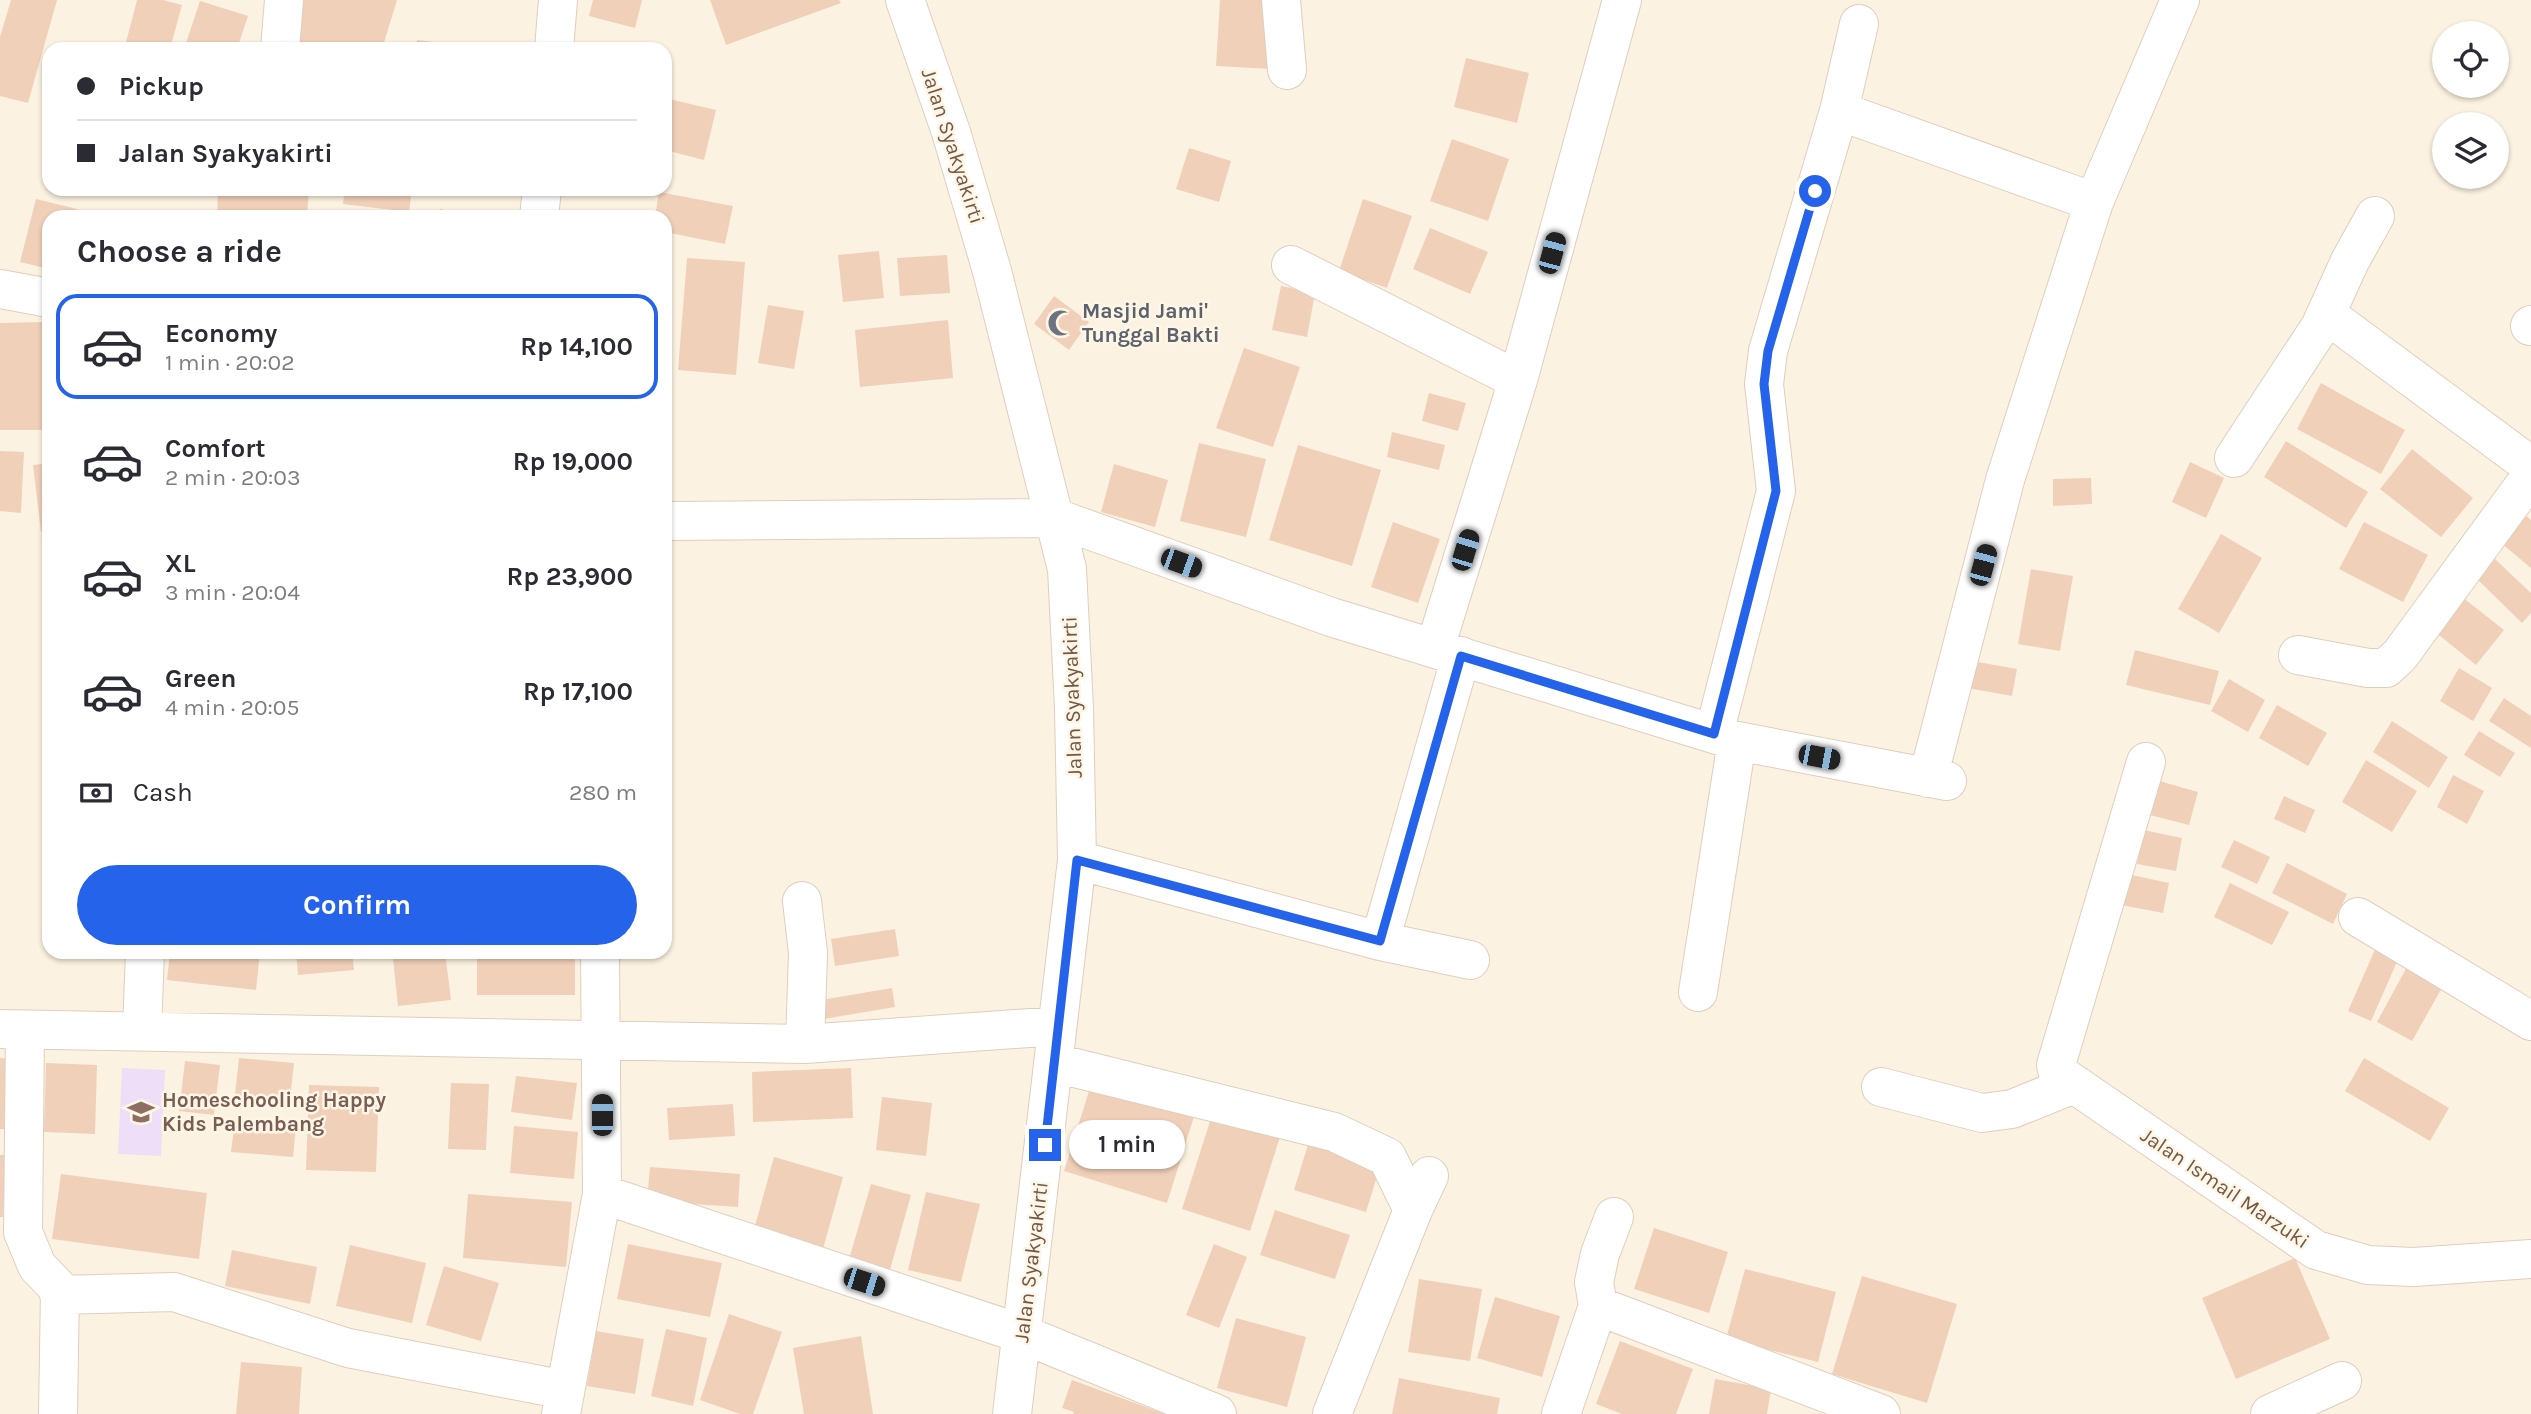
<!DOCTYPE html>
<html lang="en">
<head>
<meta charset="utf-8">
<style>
	body { margin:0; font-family:Karla,sans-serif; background:#f2f2f3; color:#2b2b33; height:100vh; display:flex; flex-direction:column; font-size:26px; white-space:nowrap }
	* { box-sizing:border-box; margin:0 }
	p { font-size:23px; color:#7c7c81 }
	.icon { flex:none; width:38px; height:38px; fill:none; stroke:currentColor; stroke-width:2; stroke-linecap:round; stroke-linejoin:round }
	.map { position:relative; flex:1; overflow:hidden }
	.drawer { position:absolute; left:42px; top:210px; width:630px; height:749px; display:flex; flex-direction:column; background:#fff; border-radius:21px; box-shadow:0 2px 5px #0004 }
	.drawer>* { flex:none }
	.banner { position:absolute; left:42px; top:42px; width:630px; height:154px; border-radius:21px; box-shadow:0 2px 5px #0004; display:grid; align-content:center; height:154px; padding:0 35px; background:#fff }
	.controls { position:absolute; left:2432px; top:21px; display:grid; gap:14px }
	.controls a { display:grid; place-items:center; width:77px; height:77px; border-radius:50%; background:#fff; box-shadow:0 2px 5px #0004; font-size:35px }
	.end { position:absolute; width:32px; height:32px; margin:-16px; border:9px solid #2563eb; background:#fff; box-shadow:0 0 0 4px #fff }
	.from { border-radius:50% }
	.bubble { position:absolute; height:49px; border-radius:24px; background:#fff; box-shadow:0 2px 5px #0004; font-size:23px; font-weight:700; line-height:49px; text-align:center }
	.car { position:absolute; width:21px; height:42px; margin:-21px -10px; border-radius:9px; box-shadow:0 0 5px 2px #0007; background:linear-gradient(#222 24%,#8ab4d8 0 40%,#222 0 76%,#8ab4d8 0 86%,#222 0) }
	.banner b { display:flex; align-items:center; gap:24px; height:66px; font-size:26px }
	.banner b+b { border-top:2px solid #e1e1e2 }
	.banner i { width:18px; height:18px; background:#2b2b33 }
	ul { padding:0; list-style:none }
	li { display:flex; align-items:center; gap:21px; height:105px; margin:0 14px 10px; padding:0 21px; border:4px solid transparent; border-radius:21px }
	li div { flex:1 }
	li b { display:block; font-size:26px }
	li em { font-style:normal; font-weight:700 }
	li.active { border-color:#2563eb }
	li>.icon { width:63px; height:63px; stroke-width:1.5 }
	h2 { padding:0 35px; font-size:32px; line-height:84px }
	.pay { display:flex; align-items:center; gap:18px; height:77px; padding:0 35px; font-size:26px }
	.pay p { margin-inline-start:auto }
	.button { display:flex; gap:14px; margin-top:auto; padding:14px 35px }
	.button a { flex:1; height:80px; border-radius:42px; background:#2563eb; color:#fff; font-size:28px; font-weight:700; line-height:80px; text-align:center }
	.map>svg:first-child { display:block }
	.education { fill:#efdef7 }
	.building { fill:#f0d0b9 }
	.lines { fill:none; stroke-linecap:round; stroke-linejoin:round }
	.minor-casing { stroke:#dfcebd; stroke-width:40 }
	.minor { stroke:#fff; stroke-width:38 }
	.route { stroke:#2563eb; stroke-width:9 }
	.labels { text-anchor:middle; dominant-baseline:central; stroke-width:5; stroke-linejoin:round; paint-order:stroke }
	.street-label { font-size:21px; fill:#725848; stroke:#fff6e6 }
	.worship-label { font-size:21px; font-weight:bold; fill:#5b616d; stroke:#fff6e6; text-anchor:start }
	.education-label { font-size:21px; font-weight:bold; fill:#785e54; stroke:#fff6e6; text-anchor:start }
</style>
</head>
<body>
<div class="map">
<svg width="2531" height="1414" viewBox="0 0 2531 1414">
	<rect width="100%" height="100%" fill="#fcf2e1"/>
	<path class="education" d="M 122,1068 L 165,1070 L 161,1156 L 118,1154 Z"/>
	<path class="building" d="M 11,0 L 57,0 L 28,103 L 0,96 L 0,37 Z
		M 137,0 L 163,0 L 182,5 L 170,49 L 135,49 L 125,46 Z
		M 304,0 L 397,0 L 382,49 L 289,49 Z
		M 593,0 L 642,0 L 635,28 L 589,16 Z
		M 710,0 L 839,0 L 841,3 L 726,45 Z
		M 1220,0 L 1276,0 L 1272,69 L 1216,66 Z
		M 200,1 L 248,16 L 237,49 L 184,49 Z
		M 417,40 L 474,47 L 474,49 L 416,49 Z
		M 1466,58 L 1529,73 L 1517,123 L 1454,107 Z
		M 665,98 L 716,110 L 704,160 L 665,150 Z
		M 1452,139 L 1509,159 L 1488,221 L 1430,201 Z
		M 1189,148 L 1231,161 L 1219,202 L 1176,189 Z
		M 218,189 L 309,189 L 307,217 L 217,217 Z
		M 345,189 L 412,189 L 409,212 L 343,204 Z
		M 659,192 L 733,206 L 725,244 L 665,232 L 665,217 L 655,217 Z
		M 36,199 L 77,209 L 75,217 L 49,217 L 49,269 L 20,262 Z
		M 1363,199 L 1412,216 L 1387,288 L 1339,271 Z
		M 440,209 L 471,216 L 471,217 L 438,217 Z
		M 1430,228 L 1488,252 L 1470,294 L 1413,269 Z
		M 879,251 L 884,298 L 843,302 L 838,255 Z
		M 947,255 L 950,293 L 900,296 L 897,258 Z
		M 687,258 L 745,262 L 736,375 L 678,370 Z
		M 1281,286 L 1315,293 L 1307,337 L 1272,330 Z
		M 1054,296 L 1089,322 L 1069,350 L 1034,324 Z
		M 768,305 L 804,311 L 794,369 L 758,363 Z
		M 948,320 L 953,378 L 860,387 L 855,330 Z
		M 45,322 L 44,430 L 0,430 L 0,323 Z
		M 1244,348 L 1300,367 L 1273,447 L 1216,428 Z
		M 2321,383 L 2405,430 L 2381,474 L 2297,429 Z
		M 1429,393 L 1466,403 L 1458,431 L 1422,421 Z
		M 1392,432 L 1445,445 L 1439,470 L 1387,457 Z
		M 2286,441 L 2368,492 L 2346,528 L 2264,477 Z
		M 1199,443 L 1266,459 L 1246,537 L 1180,521 Z
		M 1298,445 L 1381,470 L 1352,566 L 1269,540 Z
		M 2412,449 L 2473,498 L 2441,537 L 2380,489 Z
		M 0,451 L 24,452 L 21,513 L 0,511 Z
		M 2190,462 L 2224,478 L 2206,518 L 2172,502 Z
		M 49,463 L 49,531 L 41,532 L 33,465 Z
		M 1114,464 L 1168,480 L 1155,527 L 1101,512 Z
		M 2091,478 L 2092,504 L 2053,506 L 2053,479 Z
		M 2524,514 L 2531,520 L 2531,568 L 2501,543 Z
		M 1393,522 L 1440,539 L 1418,603 L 1371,587 Z
		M 2364,522 L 2428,555 L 2403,602 L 2339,569 Z
		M 2221,534 L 2262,558 L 2219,633 L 2178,609 Z
		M 2495,559 L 2531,593 L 2531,613 L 2522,623 L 2477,579 Z
		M 2031,569 L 2073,576 L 2060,651 L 2018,644 Z
		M 2462,597 L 2504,630 L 2476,665 L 2434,631 Z
		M 2135,650 L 2219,671 L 2210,705 L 2126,685 Z
		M 1972,661 L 2017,669 L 2012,696 L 1968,688 Z
		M 2459,668 L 2492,688 L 2473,721 L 2440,701 Z
		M 2229,679 L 2265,700 L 2248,732 L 2211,711 Z
		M 2504,698 L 2531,716 L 2531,748 L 2489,721 Z
		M 2277,705 L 2327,733 L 2308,766 L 2259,738 Z
		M 2392,721 L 2448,757 L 2429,788 L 2373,752 Z
		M 2479,731 L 2515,753 L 2500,777 L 2464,755 Z
		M 2366,760 L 2417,791 L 2392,832 L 2342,802 Z
		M 2453,775 L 2484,791 L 2467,824 L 2437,807 Z
		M 2159,781 L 2198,792 L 2189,825 L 2150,815 Z
		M 2284,796 L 2315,810 L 2305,833 L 2274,819 Z
		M 2143,830 L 2182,838 L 2176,871 L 2137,864 Z
		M 2234,840 L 2270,857 L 2257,884 L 2221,867 Z
		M 2287,863 L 2347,894 L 2333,924 L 2272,893 Z
		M 2122,873 L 2169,883 L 2163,913 L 2116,904 Z
		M 2230,883 L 2289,912 L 2272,945 L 2214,917 Z
		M 895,929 L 899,956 L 835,966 L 831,939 Z
		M 2377,945 L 2400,955 L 2371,1021 L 2348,1011 Z
		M 170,952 L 260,952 L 256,990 L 167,980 Z
		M 296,952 L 352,952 L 354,970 L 298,975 Z
		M 445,952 L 451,1000 L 398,1006 L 393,959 Z
		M 477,952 L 575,952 L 575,995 L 477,995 Z
		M 2408,965 L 2443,986 L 2412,1041 L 2377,1022 Z
		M 892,988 L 895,1007 L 824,1019 L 821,1000 Z
		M 0,1058 L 10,1059 L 5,1129 L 0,1129 Z
		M 239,1058 L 294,1063 L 289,1108 L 234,1103 Z
		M 2364,1058 L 2449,1108 L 2430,1141 L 2345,1091 Z
		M 185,1061 L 220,1065 L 214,1115 L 179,1111 Z
		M 46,1063 L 97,1065 L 95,1134 L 44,1132 Z
		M 851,1068 L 853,1118 L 753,1122 L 752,1072 Z
		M 1094,1075 L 1197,1107 L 1167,1203 L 1064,1171 Z
		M 516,1076 L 577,1083 L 572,1120 L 511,1112 Z
		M 451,1083 L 489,1084 L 486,1150 L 448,1149 Z
		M 309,1085 L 379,1087 L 376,1172 L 306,1170 Z
		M 882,1097 L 932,1103 L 926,1156 L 876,1150 Z
		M 733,1104 L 735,1136 L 669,1140 L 667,1108 Z
		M 1212,1115 L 1280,1137 L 1250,1231 L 1182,1209 Z
		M 235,1120 L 296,1126 L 293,1157 L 231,1152 Z
		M 514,1126 L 578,1132 L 574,1179 L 510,1173 Z
		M 1311,1135 L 1383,1157 L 1366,1212 L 1294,1190 Z
		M 0,1155 L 6,1155 L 3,1217 L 0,1217 Z
		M 774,1157 L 843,1177 L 821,1256 L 752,1237 Z
		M 650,1167 L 740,1174 L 738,1207 L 647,1201 Z
		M 61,1174 L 207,1193 L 199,1259 L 52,1239 Z
		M 871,1184 L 911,1195 L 888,1277 L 847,1266 Z
		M 926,1192 L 980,1204 L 961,1282 L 908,1270 Z
		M 468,1194 L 572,1202 L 566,1267 L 463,1258 Z
		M 1275,1210 L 1350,1235 L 1335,1279 L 1260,1255 Z
		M 1654,1228 L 1728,1252 L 1709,1313 L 1634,1289 Z
		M 628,1244 L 722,1263 L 710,1317 L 617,1299 Z
		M 1214,1244 L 1247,1257 L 1219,1328 L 1186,1315 Z
		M 350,1245 L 426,1263 L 412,1323 L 336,1306 Z
		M 232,1250 L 317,1267 L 310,1304 L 225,1286 Z
		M 2295,1258 L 2330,1339 L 2236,1379 L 2202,1298 Z
		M 444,1266 L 499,1283 L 481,1341 L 426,1325 Z
		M 1745,1269 L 1836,1292 L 1818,1362 L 1726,1339 Z
		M 1862,1276 L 1957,1304 L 1927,1403 L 1832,1374 Z
		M 1419,1279 L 1482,1289 L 1470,1361 L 1408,1352 Z
		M 1495,1297 L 1560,1316 L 1542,1377 L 1477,1358 Z
		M 729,1314 L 782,1332 L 753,1414 L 740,1414 L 700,1400 Z
		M 1236,1318 L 1306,1337 L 1287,1407 L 1217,1388 Z
		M 666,1329 L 707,1338 L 693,1406 L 651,1396 Z
		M 596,1331 L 644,1339 L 635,1394 L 587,1386 Z
		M 861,1336 L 873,1414 L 804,1414 L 793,1348 Z
		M 1620,1341 L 1693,1369 L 1676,1414 L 1622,1414 L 1596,1404 Z
		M 241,1362 L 302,1367 L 299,1414 L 236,1414 Z
		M 1399,1378 L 1500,1398 L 1497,1414 L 1392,1414 Z
		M 1715,1379 L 1771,1389 L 1767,1414 L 1709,1414 Z
		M 1072,1380 L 1165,1414 L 1073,1414 L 1074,1412 L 1062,1408 Z"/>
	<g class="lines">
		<g class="minor-casing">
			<path id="minor" d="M 905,0 L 951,132 L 992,271 L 1067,569 L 1074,708 L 1077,860 L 1012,1414
				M 1281,0 L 1287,70
				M 280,49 L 284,0
				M 554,49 L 558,0
				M 1839,111 L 2094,202
				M 539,217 L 542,189
				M 1291,265 L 1518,380
				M 0,289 L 49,298
				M 2326,314 L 2531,466
				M 2530,326 L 2531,325
				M 2234,458 L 2320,327 L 2350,261 L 2375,216
				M 665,521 L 1056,518 L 1331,617 L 1737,741 L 1947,781
				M 1435,648 L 1518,380 L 1622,0
				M 2298,655 L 2368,668 L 2386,668 L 2400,655 L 2531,476
				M 1714,734 L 1776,491 L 1764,384 L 1768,351 L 1839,111 L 1859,24
				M 2146,762 L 2056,1065 L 2058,1073 L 2316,1250 L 2368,1265 L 2414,1267 L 2531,1259
				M 1928,778 L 2005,480 L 2094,202 L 2180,0
				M 1077,860 L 1380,941 L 1470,960
				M 802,901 L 808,953 L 805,1044
				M 2358,917 L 2531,1021
				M 1380,941 L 1461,656
				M 1698,992 L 1737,741
				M 0,1029 L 805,1044 L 1057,1026
				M 25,1030 L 23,1232 L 37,1266 L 60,1290 L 58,1414
				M 142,1030 L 145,952
				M 1055,1063 L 1334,1132 L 1387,1157 L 1413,1210
				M 1881,1087 L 1982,1113 L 2012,1109 L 2074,1084
				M 602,1194 L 1022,1334 L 1217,1414
				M 59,1295 L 174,1292 L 348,1348 L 565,1390
				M 1598,1306 L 1594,1282 L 1600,1254 L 1614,1217
				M 561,1414 L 602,1194 L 600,952
				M 1332,1414 L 1413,1210 L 1429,1176
				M 1561,1414 L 1598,1306 L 1881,1414
				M 2270,1414 L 2342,1381"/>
		</g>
		<use href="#minor" class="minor"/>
	</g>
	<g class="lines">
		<path class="route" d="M 1045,1145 L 1077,860 L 1380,941 L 1461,656 L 1714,734 L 1776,491 L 1764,384 L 1768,351 L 1815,191"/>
	</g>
	<defs>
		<g id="mosque-bare" transform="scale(2.1)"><path d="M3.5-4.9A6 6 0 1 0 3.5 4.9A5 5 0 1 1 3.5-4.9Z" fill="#6b7280" stroke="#fff6e6" stroke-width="2.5" paint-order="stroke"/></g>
		<g id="school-bare" transform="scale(2.1)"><path d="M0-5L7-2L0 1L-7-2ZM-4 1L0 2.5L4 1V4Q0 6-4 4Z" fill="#8d6e63" stroke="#fff6e6" stroke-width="2.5" paint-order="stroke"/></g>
	</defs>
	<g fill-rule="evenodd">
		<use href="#mosque-bare" x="1061" y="323"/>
		<use href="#school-bare" x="141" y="1112"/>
	</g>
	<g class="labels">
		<g class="street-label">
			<text transform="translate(953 146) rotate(72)">Jalan Syakyakirti</text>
			<text transform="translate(1072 697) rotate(-92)">Jalan Syakyakirti</text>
			<text transform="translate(2225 1188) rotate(34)">Jalan Ismail Marzuki</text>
			<text transform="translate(1031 1262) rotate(-83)">Jalan Syakyakirti</text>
		</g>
		<g class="worship-label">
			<text x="1082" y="311">Masjid Jami'<tspan x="1082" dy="24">Tunggal Bakti</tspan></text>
		</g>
		<g class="education-label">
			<text x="162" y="1100">Homeschooling Happy<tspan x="162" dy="24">Kids Palembang</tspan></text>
		</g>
	</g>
</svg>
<div class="controls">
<a><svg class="icon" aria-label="locate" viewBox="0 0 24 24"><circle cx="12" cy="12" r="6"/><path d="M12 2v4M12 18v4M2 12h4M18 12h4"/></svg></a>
<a><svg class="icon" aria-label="layers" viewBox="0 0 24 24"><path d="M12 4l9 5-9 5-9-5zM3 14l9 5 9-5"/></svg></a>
</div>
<i class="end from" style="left:1815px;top:191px"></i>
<i class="end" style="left:1045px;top:1145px"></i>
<div class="bubble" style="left:1069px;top:1120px;width:116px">1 min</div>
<i class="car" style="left:1552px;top:253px;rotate:15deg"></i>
<i class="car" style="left:1465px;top:550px;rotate:17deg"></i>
<i class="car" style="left:1181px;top:563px;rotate:110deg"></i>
<i class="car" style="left:1983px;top:565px;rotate:15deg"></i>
<i class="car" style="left:1819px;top:757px;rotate:101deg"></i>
<i class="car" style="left:602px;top:1115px;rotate:0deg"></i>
<i class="car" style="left:864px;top:1282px;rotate:108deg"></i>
<div class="banner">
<b><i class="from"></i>Pickup</b>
<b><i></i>Jalan Syakyakirti</b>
</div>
<section class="drawer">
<h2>Choose a ride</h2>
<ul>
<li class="active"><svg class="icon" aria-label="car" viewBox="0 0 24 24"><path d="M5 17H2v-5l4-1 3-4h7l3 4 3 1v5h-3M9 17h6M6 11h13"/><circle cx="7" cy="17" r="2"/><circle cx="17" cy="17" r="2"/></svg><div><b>Economy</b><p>1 min · 20:02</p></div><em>Rp 14,100</em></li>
<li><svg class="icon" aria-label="car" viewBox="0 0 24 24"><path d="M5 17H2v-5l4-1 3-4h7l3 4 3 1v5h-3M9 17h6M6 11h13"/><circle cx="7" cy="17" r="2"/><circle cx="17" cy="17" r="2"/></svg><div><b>Comfort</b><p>2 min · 20:03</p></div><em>Rp 19,000</em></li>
<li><svg class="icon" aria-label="car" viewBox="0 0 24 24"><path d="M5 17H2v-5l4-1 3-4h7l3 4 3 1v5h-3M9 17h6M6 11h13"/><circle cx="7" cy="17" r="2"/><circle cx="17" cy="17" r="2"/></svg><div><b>XL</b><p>3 min · 20:04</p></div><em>Rp 23,900</em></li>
<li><svg class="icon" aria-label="car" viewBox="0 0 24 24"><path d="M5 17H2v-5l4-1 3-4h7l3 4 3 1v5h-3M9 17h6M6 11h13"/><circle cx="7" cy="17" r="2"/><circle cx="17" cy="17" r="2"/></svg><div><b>Green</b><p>4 min · 20:05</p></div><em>Rp 17,100</em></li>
</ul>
<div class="pay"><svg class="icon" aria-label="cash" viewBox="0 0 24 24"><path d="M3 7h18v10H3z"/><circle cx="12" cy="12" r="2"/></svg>Cash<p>280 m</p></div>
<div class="button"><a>Confirm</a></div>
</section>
</div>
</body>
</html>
